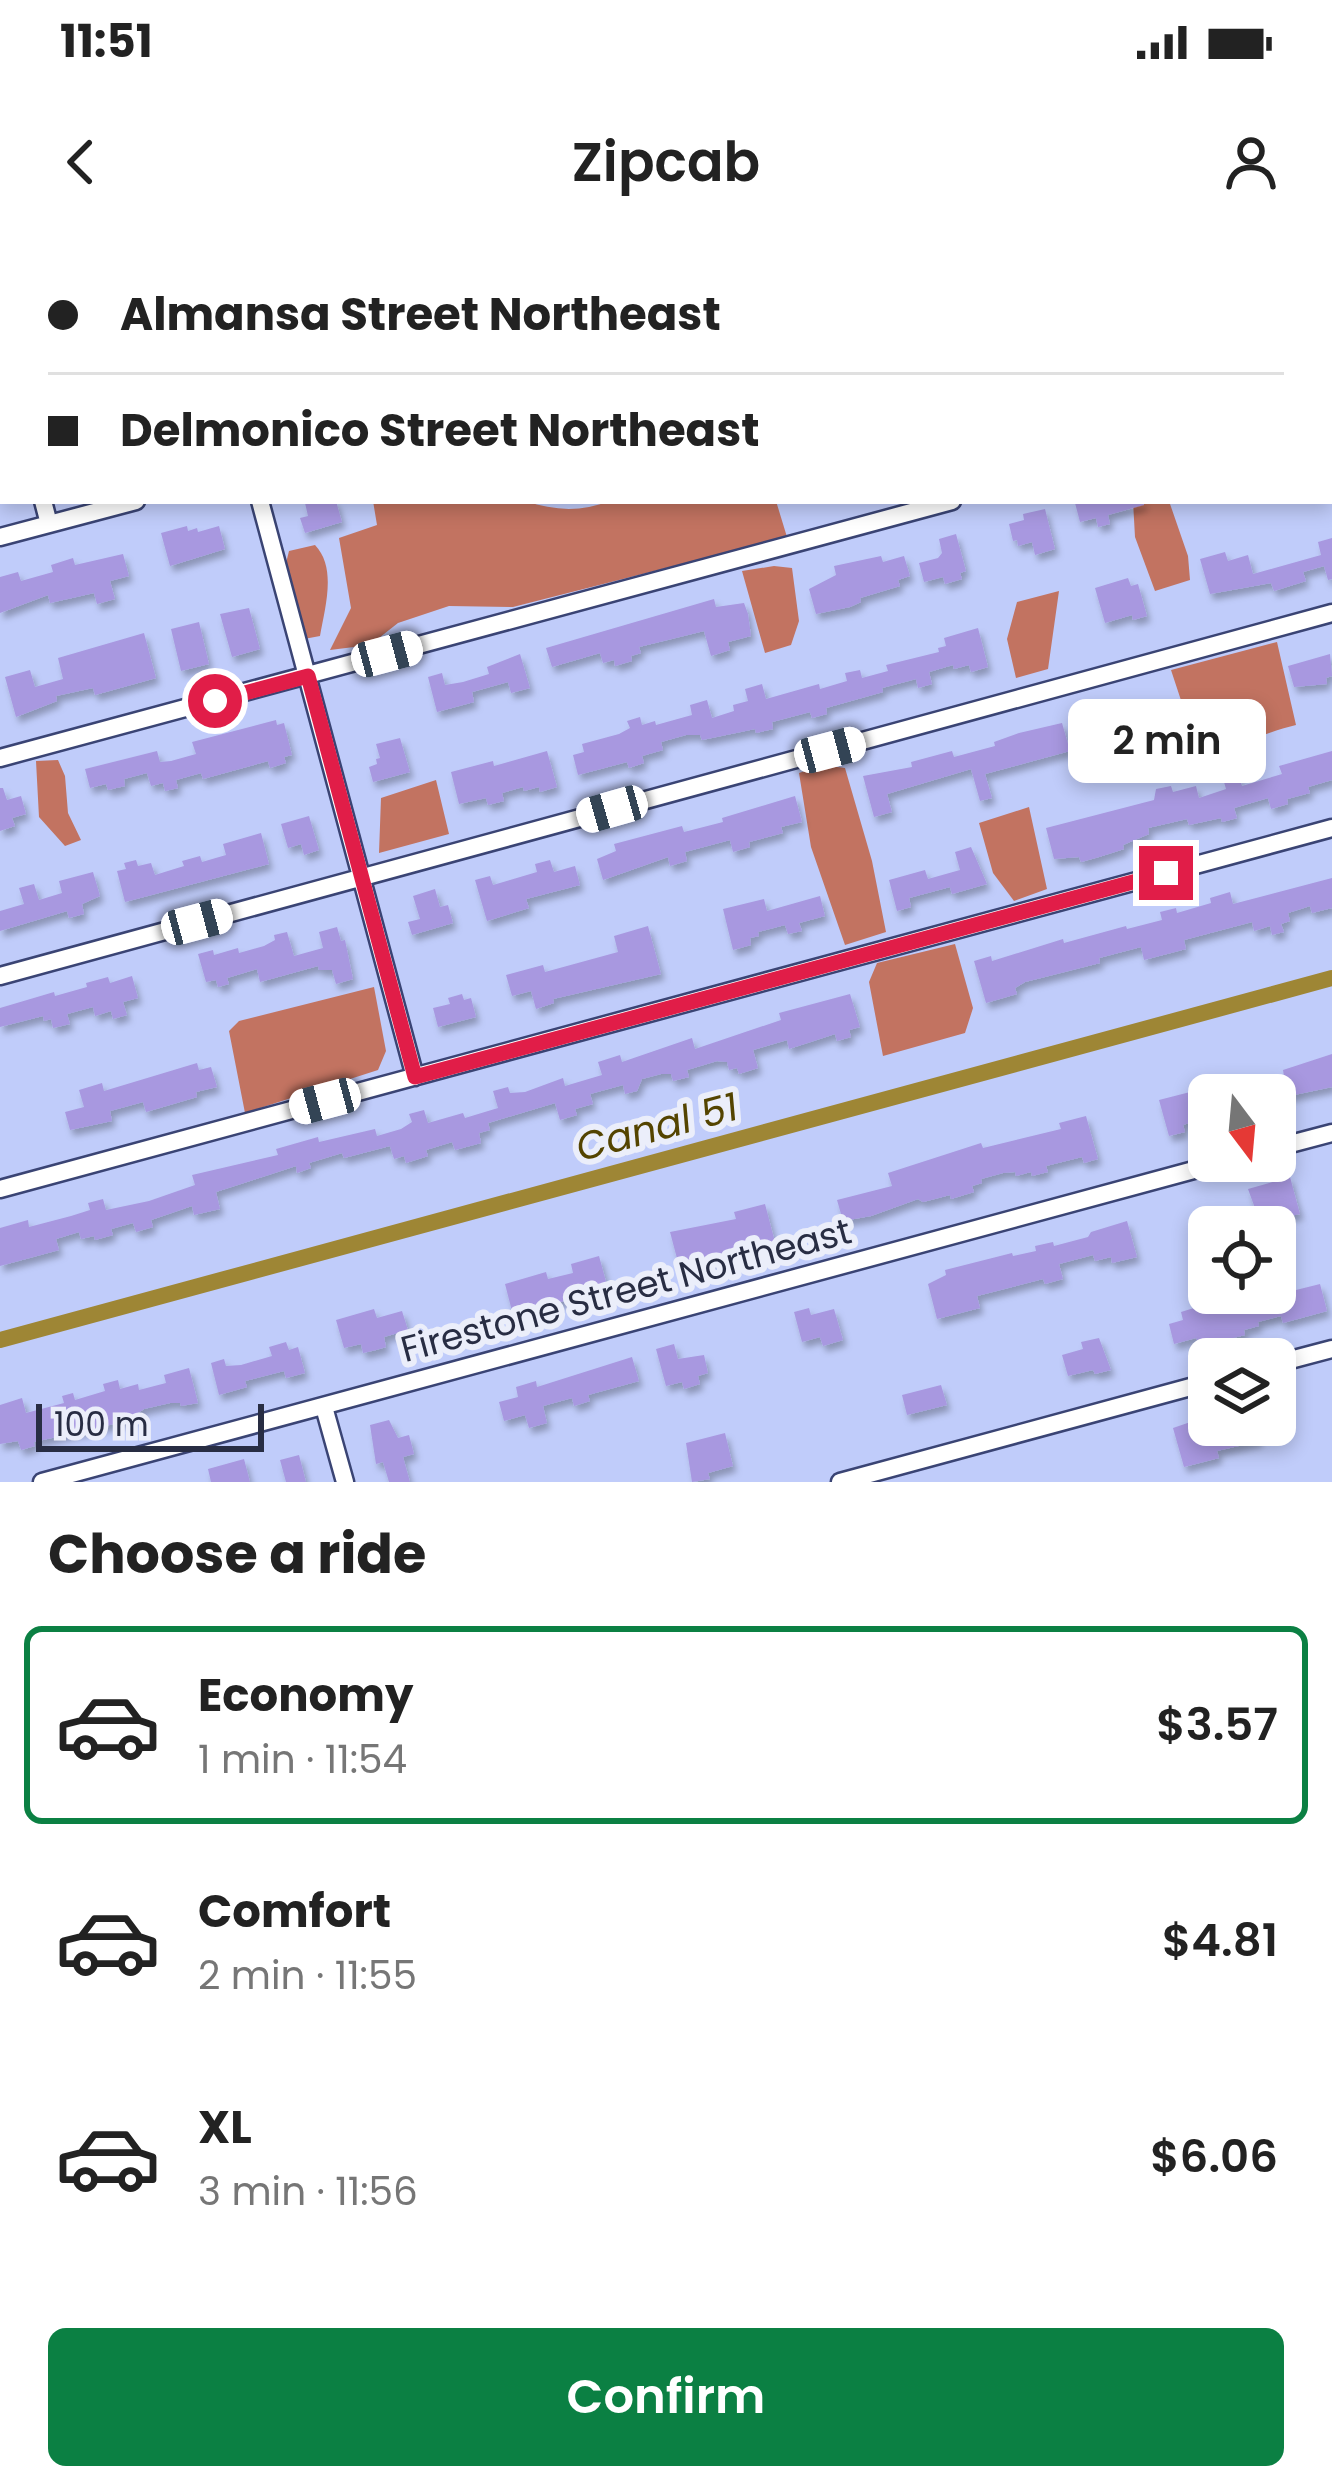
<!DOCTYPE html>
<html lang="en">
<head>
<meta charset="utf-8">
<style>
	body { margin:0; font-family:Poppins,sans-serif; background:#f2f2f2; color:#222; height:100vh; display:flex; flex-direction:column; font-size:45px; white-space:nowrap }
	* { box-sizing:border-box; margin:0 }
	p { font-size:39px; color:#767676 }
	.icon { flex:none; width:66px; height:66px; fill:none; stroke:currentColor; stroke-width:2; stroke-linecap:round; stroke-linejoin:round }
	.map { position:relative; height:1242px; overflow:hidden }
	.sheet { display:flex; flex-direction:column; background:#fff; flex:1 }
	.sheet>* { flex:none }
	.guide { position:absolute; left:0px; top:0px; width:1332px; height:264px; box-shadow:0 6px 18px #0003; display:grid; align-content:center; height:264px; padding:0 48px; background:#fff }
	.needle { width:78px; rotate:164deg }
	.controls { position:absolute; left:1188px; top:834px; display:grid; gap:24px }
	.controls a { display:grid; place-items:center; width:108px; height:108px; border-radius:18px; background:#fff; box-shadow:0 6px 18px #0003; font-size:60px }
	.scale { position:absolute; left:36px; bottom:30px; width:228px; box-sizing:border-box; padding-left:12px; border:6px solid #282d43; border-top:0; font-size:33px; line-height:42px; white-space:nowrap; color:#282d43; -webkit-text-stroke:9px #ebeefa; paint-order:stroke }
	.end { position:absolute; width:54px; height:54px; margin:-27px; border:15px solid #e11d48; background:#fff; box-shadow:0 0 0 6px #fff }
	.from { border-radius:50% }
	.bubble { position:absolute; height:84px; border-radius:18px; background:#fff; box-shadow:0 6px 18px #0003; font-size:39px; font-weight:600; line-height:84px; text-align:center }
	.car { position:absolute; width:36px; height:72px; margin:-36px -18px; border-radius:15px; box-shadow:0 0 9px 3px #0007; background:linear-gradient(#fff 24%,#345 0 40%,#fff 0 76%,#345 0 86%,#fff 0) }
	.guide b { display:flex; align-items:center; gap:42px; height:114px; font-size:45px }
	.guide b+b { border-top:3px solid #e0e0e0 }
	.guide i { width:30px; height:30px; background:#222 }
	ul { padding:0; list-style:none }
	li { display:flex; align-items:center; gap:36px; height:198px; margin:0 24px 18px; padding:0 24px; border:6px solid transparent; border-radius:18px }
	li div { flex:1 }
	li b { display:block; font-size:45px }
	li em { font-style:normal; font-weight:600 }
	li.on { border-color:#0b8043 }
	li>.icon { width:108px; height:108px; stroke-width:1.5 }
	h2 { padding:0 48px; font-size:54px; line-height:144px }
	.cta { display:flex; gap:24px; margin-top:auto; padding:24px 48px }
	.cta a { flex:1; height:138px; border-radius:18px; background:#0b8043; color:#fff; font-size:48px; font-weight:600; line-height:138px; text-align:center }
	.status { display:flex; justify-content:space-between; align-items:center; height:84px; padding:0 60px; background:#fff; direction:ltr }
	.status svg { height:33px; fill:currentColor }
	header { display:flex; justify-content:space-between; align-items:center; height:156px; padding:0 48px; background:#fff; font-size:54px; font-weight:600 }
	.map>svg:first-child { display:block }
	.forest { fill:#c27361 }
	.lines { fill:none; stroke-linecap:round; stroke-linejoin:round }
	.stream { stroke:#9e8635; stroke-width:4.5 }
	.canal { stroke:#9e8635; stroke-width:16 }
	.building { fill:#a898e0; filter:url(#shadow) }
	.minor-casing { stroke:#3a4474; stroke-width:21 }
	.minor { stroke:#fff; stroke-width:16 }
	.route { stroke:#e11d48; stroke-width:15 }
	.labels { text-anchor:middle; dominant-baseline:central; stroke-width:12; stroke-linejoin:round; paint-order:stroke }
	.street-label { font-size:36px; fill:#282d43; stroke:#ebeefa }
	.water-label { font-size:39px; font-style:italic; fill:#544400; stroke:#ebeefa }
</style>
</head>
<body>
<div class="status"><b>11:51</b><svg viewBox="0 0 49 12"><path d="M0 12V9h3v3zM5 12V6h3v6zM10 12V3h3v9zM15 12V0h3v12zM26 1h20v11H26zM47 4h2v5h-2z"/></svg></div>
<header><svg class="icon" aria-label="back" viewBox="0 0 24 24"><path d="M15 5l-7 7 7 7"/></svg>Zipcab<svg class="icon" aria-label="person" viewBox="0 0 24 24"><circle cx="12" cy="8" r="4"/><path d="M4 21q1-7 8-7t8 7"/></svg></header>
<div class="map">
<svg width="1332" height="1242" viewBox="0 0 1332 1242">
	<defs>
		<filter id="shadow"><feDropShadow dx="3.5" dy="6" stdDeviation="3" flood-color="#0004"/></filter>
	</defs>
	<rect width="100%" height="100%" fill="#c0ccfa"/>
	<path class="forest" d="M 373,261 L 526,261 C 554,271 582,272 609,261 L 776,261 L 787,297 L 513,367 L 449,366 L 398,383 L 370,405 L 330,410 L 351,368 L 339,298 L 377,285 Z
		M 1133,261 L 1169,261 L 1188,316 L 1190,340 L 1155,351 L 1135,297 Z
		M 315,305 C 337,328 325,367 320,396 L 304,399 L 284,331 L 289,311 Z
		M 774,326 L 792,328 L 799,381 L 791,405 L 765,413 L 742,331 Z
		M 1059,351 L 1048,429 L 1016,438 L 1007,399 L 1017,362 Z
		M 1277,402 L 1296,485 C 1262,493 1233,509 1200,518 L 1171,430 Z
		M 58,520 L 65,536 L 68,573 L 81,600 L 65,606 L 39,577 L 36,521 Z
		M 823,525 L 845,528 L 872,621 L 886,692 L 845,705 L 811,607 L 799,533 Z
		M 436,540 L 449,594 L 379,613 L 381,558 Z
		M 1029,567 L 1047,649 L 1014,661 L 993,633 L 979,583 Z
		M 955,704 L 973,768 L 965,793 L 883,816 L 869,742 L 877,723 Z
		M 374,747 L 386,811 L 378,830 L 245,873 L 229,791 L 239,781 Z"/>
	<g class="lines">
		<path class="stream" d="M 1329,24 L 1332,24"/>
		<path class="canal" d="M 0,1100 L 1332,738"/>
	</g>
	<path class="building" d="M 313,261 L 336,261 L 342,282 L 305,293 L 300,278 L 308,276 L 305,263 Z
		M 1082,261 L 1144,261 L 1144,265 L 1108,275 L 1110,284 L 1098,287 L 1096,278 L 1080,282 L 1075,263 Z
		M 1045,269 L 1055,309 L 1035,315 L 1032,302 L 1018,306 L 1017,300 L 1013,301 L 1009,284 L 1024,280 L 1023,274 Z
		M 187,286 L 188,291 L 197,288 L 198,292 L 219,286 L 225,309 L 170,326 L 161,293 Z
		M 956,294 L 966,331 L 960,333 L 962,339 L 945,344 L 943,337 L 924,342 L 919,323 L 938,318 L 942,313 L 939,299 Z
		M 1332,298 L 1332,339 L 1328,340 L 1324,326 L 1303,332 L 1306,341 L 1274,351 L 1271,343 L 1210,354 L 1200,319 L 1225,312 L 1228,321 L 1248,315 L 1253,334 L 1321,315 L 1318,302 Z
		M 123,314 L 129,336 L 110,341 L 115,359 L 97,364 L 94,353 L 50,363 L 48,355 L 0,373 L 0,337 L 18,332 L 21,341 L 53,332 L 51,325 L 73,318 L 75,325 Z
		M 881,316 L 883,322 L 904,316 L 910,336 L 898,340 L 900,346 L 860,358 L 861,362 L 850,367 L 816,374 L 809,349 L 836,335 L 834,326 Z
		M 1128,338 L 1131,346 L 1138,344 L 1147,376 L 1133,380 L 1132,375 L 1105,383 L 1095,348 Z
		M 714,359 L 716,367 L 744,363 L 748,374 L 751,396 L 728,402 L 730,410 L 711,416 L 704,391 L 639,407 L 641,413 L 631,416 L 632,421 L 615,426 L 614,420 L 603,423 L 600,413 L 552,427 L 546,408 Z
		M 249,368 L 260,409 L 232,417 L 220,374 Z
		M 199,382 L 209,424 L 181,431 L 171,389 Z
		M 978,388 L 988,427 L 971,432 L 969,425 L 954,429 L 953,425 L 929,432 L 932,444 L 918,448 L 916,439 L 882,448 L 883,452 L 826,468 L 827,474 L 812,478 L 810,472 L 772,482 L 773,489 L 756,493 L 755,489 L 702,500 L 700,495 L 686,495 L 661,502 L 663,510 L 642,516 L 644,523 L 629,528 L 627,522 L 578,535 L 573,515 L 584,512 L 582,504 L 619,494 L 630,488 L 627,481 L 640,477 L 642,485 L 655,481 L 656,485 L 692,475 L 690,465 L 707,460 L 712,478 L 734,471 L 733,465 L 748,461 L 745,449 L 762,444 L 766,459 L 819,444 L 820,449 L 847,441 L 845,433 L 860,430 L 862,438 L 888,431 L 886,425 L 939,412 L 938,408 L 946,406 L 944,398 Z
		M 144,393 L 156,438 L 95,455 L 93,448 L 56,456 L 57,461 L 16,477 L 5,437 L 30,430 L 35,447 L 63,439 L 58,418 Z
		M 520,414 L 530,448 L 511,453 L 508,442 L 472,452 L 474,462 L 437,472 L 428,437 L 442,433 L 445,445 L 463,442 L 489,434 L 487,427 Z
		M 1330,414 L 1332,436 L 1326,438 L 1327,444 L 1294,447 L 1288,426 Z
		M 1166,459 L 1176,494 L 1118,511 L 1113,492 L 1153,480 L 1149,464 Z
		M 276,480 L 277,485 L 284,483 L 292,515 L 284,517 L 286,523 L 270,528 L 268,521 L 203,539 L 201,533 L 176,540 L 178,548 L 165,551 L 163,543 L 151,546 L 147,533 L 124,539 L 125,546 L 108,550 L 106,544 L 90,548 L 85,529 L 157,511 L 160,522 L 171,521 L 196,514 L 192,502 Z
		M 1062,483 L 1070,511 L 985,534 L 992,558 L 980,561 L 971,529 L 887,554 L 892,572 L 874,577 L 863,536 L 912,527 L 911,522 L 952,511 L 954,517 L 995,506 L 994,502 L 1019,493 Z
		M 400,498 L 410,532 L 373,542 L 369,527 L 377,524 L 376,519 L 380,518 L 376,504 Z
		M 547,511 L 557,547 L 540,552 L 539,547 L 524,551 L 523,547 L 502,553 L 504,561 L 488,565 L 486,558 L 459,564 L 451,532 L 493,521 L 494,526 Z
		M 1332,511 L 1332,540 L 1308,547 L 1310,553 L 1287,559 L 1288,564 L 1271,569 L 1268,558 L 1234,568 L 1237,578 L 1230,580 L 1222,582 L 1221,578 L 1189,585 L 1187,579 L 1148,588 L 1149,594 L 1123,605 L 1124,609 L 1099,617 L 1081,622 L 1079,617 L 1054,619 L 1046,588 L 1154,560 L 1156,549 L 1171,546 L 1173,552 L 1196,546 L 1199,558 L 1226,549 L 1224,542 L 1239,537 L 1242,546 L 1282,534 L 1279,526 Z
		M 0,548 L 3,548 L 7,560 L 21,556 L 26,574 L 12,578 L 15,586 L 0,591 Z
		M 795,556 L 802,582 L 781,587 L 783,593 L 749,602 L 750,607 L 733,612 L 730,600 L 685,612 L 687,621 L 670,626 L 668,617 L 603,640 L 597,619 L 616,611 L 614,604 L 682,586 L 684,592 L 723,582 L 722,578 Z
		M 309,576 L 319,610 L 304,615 L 301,604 L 288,608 L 281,584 Z
		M 261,593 L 269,624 L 125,662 L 117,631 L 126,629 L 124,623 L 136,620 L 138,626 L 151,623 L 155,635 L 184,626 L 182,621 L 200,616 L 202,622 L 226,615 L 223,604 Z
		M 971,607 L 987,644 L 952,654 L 950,647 L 909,658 L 911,667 L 897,671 L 889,640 L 925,630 L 928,639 L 960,630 L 955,612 Z
		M 550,620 L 554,632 L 575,626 L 580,645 L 526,659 L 529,668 L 487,681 L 475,640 L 490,636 L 493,645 L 537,632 L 535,624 Z
		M 93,632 L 100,656 L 82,664 L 84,674 L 69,678 L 67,671 L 0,691 L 0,671 L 24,664 L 19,648 L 34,644 L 39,660 L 62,653 L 59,641 Z
		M 1332,638 L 1332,668 L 1312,673 L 1310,666 L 1288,673 L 1290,681 L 1281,684 L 1284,692 L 1272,695 L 1270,686 L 1254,691 L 1252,682 L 1184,700 L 1186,709 L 1144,720 L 1141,707 L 1099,718 L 1100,723 L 1025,742 L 1015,748 L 1017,754 L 986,763 L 974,721 L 991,716 L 992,721 L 1063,699 L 1064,703 L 1126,686 L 1127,689 L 1162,680 L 1160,672 L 1176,668 L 1177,673 L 1211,663 L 1210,658 L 1230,652 L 1233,664 Z
		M 435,649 L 440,667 L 448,665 L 453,683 L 412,695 L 408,682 L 420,679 L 413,656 Z
		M 820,656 L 825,676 L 799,683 L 802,691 L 788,694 L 785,685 L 758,692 L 759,696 L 750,698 L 751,705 L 733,710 L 723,669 L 764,659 L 767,671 Z
		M 648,686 L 661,734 L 553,759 L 554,763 L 536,769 L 531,751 L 512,756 L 506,735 L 543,725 L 545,732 L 618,712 L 614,696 Z
		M 337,687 L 341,701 L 345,700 L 353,739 L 336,744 L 332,730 L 319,730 L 318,726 L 260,742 L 257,729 L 227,738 L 229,744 L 218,747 L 216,740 L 206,742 L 198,714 L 213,710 L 214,715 L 238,708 L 239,713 L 264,706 L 275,700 L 274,695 L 287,692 L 294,716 L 323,708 L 319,692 Z
		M 132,736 L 138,758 L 123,762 L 127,775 L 113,779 L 111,771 L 95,776 L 93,767 L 67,774 L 70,784 L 53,788 L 51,779 L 44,781 L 43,776 L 0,787 L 0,768 L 54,752 L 55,756 L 87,747 L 86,743 L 108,737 L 110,743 Z
		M 462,754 L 464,760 L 471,758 L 476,777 L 438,787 L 433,768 L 450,764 L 448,758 Z
		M 850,754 L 860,787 L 849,790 L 851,797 L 837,801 L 835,794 L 789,809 L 787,800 L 753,810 L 758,828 L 739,834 L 737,828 L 729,830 L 727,822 L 717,821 L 687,830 L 689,837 L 673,841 L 671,834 L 661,834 L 642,839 L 637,851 L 625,854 L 623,845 L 590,854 L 593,864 L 575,869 L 577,875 L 560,880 L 555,863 L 488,883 L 490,890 L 479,893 L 481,903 L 455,910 L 452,902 L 426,910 L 428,916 L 406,923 L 404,916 L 394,919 L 390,906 L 344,918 L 342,913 L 309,923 L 311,928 L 297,933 L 296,926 L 216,952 L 220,969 L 194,975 L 192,966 L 151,980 L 153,987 L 136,992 L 133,983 L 111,989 L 113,995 L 95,1000 L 94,996 L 81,999 L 79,992 L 56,999 L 59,1010 L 0,1026 L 0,988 L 28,980 L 29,987 L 71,976 L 90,970 L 88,963 L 103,959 L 106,970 L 149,961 L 195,945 L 192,935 L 278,915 L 276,909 L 318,897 L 319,902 L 375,889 L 377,896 L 401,889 L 412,882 L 409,874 L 424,870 L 428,883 L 463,873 L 465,878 L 498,868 L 493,851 L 508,847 L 510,853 L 525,852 L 563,838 L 565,846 L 602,835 L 598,822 L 620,815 L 622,822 L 692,798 L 695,809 L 781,780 L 779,773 Z
		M 1332,814 L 1332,847 L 1275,859 L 1271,842 L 1284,836 L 1283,830 Z
		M 197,823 L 199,830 L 211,827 L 217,847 L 196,852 L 197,857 L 146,872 L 143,862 L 110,871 L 112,881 L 70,890 L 65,872 L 84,867 L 79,850 L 102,843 L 104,851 Z
		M 1194,851 L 1202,879 L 1183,885 L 1185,892 L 1169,896 L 1159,860 Z
		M 1086,876 L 1098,919 L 1084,923 L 1082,917 L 1046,926 L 1048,932 L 1032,936 L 1031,932 L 1016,936 L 1015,932 L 1003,933 L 981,939 L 982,943 L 972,946 L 974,952 L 951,959 L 950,955 L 923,962 L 918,959 L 871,976 L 843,981 L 837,960 L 892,946 L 888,933 L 981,903 L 983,908 L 1061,889 L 1059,883 Z
		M 1290,937 L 1300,974 L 1260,982 L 1248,949 Z
		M 765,964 L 776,1006 L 761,1010 L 760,1005 L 748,1006 L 720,1014 L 721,1020 L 706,1024 L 705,1018 L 679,1026 L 670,992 L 736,979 L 734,972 Z
		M 1127,981 L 1137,1017 L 1112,1023 L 1111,1017 L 1095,1021 L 1093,1015 L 1059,1024 L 1063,1039 L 1045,1044 L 1043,1039 L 977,1056 L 980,1068 L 937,1079 L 928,1044 L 946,1035 L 945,1030 L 1012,1013 L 1013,1016 L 1036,1011 L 1035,1006 L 1053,1002 L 1054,1006 L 1088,997 L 1091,992 Z
		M 599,1016 L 608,1049 L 513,1075 L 505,1044 L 546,1032 L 548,1039 L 573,1033 L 571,1024 Z
		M 1320,1044 L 1327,1071 L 1283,1083 L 1281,1076 L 1258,1082 L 1259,1086 L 1244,1090 L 1245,1095 L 1202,1106 L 1196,1098 L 1174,1104 L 1169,1084 L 1183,1080 L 1181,1072 L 1242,1053 L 1263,1053 L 1264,1058 Z
		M 809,1068 L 811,1075 L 834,1069 L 843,1100 L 823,1106 L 820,1097 L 802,1102 L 794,1072 Z
		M 374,1069 L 377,1078 L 402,1071 L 408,1090 L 384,1097 L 386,1107 L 376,1110 L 363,1113 L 361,1104 L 344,1108 L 336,1080 Z
		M 1099,1098 L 1111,1130 L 1095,1134 L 1093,1130 L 1068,1136 L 1062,1115 L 1083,1109 L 1081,1102 Z
		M 286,1102 L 289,1110 L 298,1107 L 305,1133 L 286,1138 L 284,1131 L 245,1141 L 247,1147 L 219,1155 L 211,1123 L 224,1119 L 226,1126 L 241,1125 L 272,1116 L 269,1107 Z
		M 674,1104 L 678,1119 L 704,1115 L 708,1133 L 698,1136 L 700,1144 L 684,1149 L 682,1142 L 666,1146 L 656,1109 Z
		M 632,1117 L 639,1141 L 588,1155 L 590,1161 L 574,1166 L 572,1158 L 543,1166 L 547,1183 L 529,1188 L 525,1175 L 504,1181 L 499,1162 L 518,1157 L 516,1147 L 536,1141 L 537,1147 Z
		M 189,1128 L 198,1163 L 181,1166 L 180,1163 L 170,1163 L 144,1169 L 135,1175 L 136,1179 L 34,1202 L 35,1206 L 21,1210 L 18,1201 L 0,1204 L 0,1165 L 22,1158 L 26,1173 L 64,1163 L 62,1156 L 73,1153 L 75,1160 L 105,1151 L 103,1144 L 118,1140 L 120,1149 L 138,1144 L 139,1150 L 166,1143 L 164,1135 Z
		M 941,1145 L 947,1165 L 907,1175 L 902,1155 Z
		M 1208,1176 L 1209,1185 L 1255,1185 L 1260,1201 L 1217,1211 L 1219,1218 L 1184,1227 L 1173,1188 Z
		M 389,1180 L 398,1198 L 409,1195 L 414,1214 L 403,1217 L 410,1242 L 389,1242 L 383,1222 L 376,1224 L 370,1185 Z
		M 725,1193 L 733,1226 L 708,1233 L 710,1239 L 692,1242 L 686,1203 Z
		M 299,1215 L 306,1242 L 286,1242 L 280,1220 Z
		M 244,1219 L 250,1242 L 211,1242 L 208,1229 Z"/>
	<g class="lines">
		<g class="minor-casing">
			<path id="minor" d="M 188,0 L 189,3
				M 403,0 L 404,3
				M 618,0 L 619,3
				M 835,0 L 836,3
				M 585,3 L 596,0
				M 962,3 L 974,0
				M 0,102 L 3,113
				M 1329,159 L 1332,158
				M 43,261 L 49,284
				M 260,261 L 415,837
				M 0,297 L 136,261
				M 0,518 L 952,261
				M 0,736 L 1332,373
				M 1275,908 L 1332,893
				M 0,949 L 1332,588
				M 1275,1124 L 1332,1109
				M 324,1167 L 345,1242
				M 42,1242 L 1227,921
				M 840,1242 L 1209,1142"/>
		</g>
		<use href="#minor" class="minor"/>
	</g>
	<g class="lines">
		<path class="route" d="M 215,461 L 308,436 L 415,837 L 1166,633"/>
	</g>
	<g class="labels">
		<g class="street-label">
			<text transform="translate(626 1050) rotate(-15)">Firestone Street Northeast</text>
		</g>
		<g class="water-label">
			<text transform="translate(657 887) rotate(-15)">Canal 51</text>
		</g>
	</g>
</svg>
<div class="controls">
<a><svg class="needle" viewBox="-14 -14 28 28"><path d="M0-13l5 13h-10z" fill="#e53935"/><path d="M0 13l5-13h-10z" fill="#767676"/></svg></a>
<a><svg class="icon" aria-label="locate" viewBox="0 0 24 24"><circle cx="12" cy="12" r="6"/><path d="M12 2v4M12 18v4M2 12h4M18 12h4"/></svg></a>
<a><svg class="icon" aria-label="layers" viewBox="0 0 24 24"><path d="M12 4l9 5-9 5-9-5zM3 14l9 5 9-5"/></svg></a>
</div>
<div class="scale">100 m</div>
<i class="end from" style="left:215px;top:461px"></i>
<i class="end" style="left:1166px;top:633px"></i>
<div class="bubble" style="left:1068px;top:459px;width:198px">2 min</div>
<i class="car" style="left:387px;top:414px;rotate:75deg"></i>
<i class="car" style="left:830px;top:510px;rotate:75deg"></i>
<i class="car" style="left:612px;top:569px;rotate:254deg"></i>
<i class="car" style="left:197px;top:682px;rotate:75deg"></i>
<i class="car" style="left:325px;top:861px;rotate:255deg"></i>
<div class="guide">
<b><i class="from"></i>Almansa Street Northeast</b>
<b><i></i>Delmonico Street Northeast</b>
</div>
</div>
<section class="sheet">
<h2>Choose a ride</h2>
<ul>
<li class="on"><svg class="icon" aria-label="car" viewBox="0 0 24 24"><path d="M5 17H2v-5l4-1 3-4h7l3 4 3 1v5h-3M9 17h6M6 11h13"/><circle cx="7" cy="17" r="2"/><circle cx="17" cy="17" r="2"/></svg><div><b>Economy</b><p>1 min · 11:54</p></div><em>$3.57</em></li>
<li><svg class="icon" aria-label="car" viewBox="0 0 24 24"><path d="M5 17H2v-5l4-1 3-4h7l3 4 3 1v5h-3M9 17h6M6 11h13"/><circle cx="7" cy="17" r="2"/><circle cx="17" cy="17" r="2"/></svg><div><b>Comfort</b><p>2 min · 11:55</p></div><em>$4.81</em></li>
<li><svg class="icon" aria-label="car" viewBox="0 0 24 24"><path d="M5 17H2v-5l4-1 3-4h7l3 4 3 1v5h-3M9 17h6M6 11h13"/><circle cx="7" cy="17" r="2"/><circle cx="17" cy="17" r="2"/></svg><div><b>XL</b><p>3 min · 11:56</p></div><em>$6.06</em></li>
</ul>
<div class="cta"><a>Confirm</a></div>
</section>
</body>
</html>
